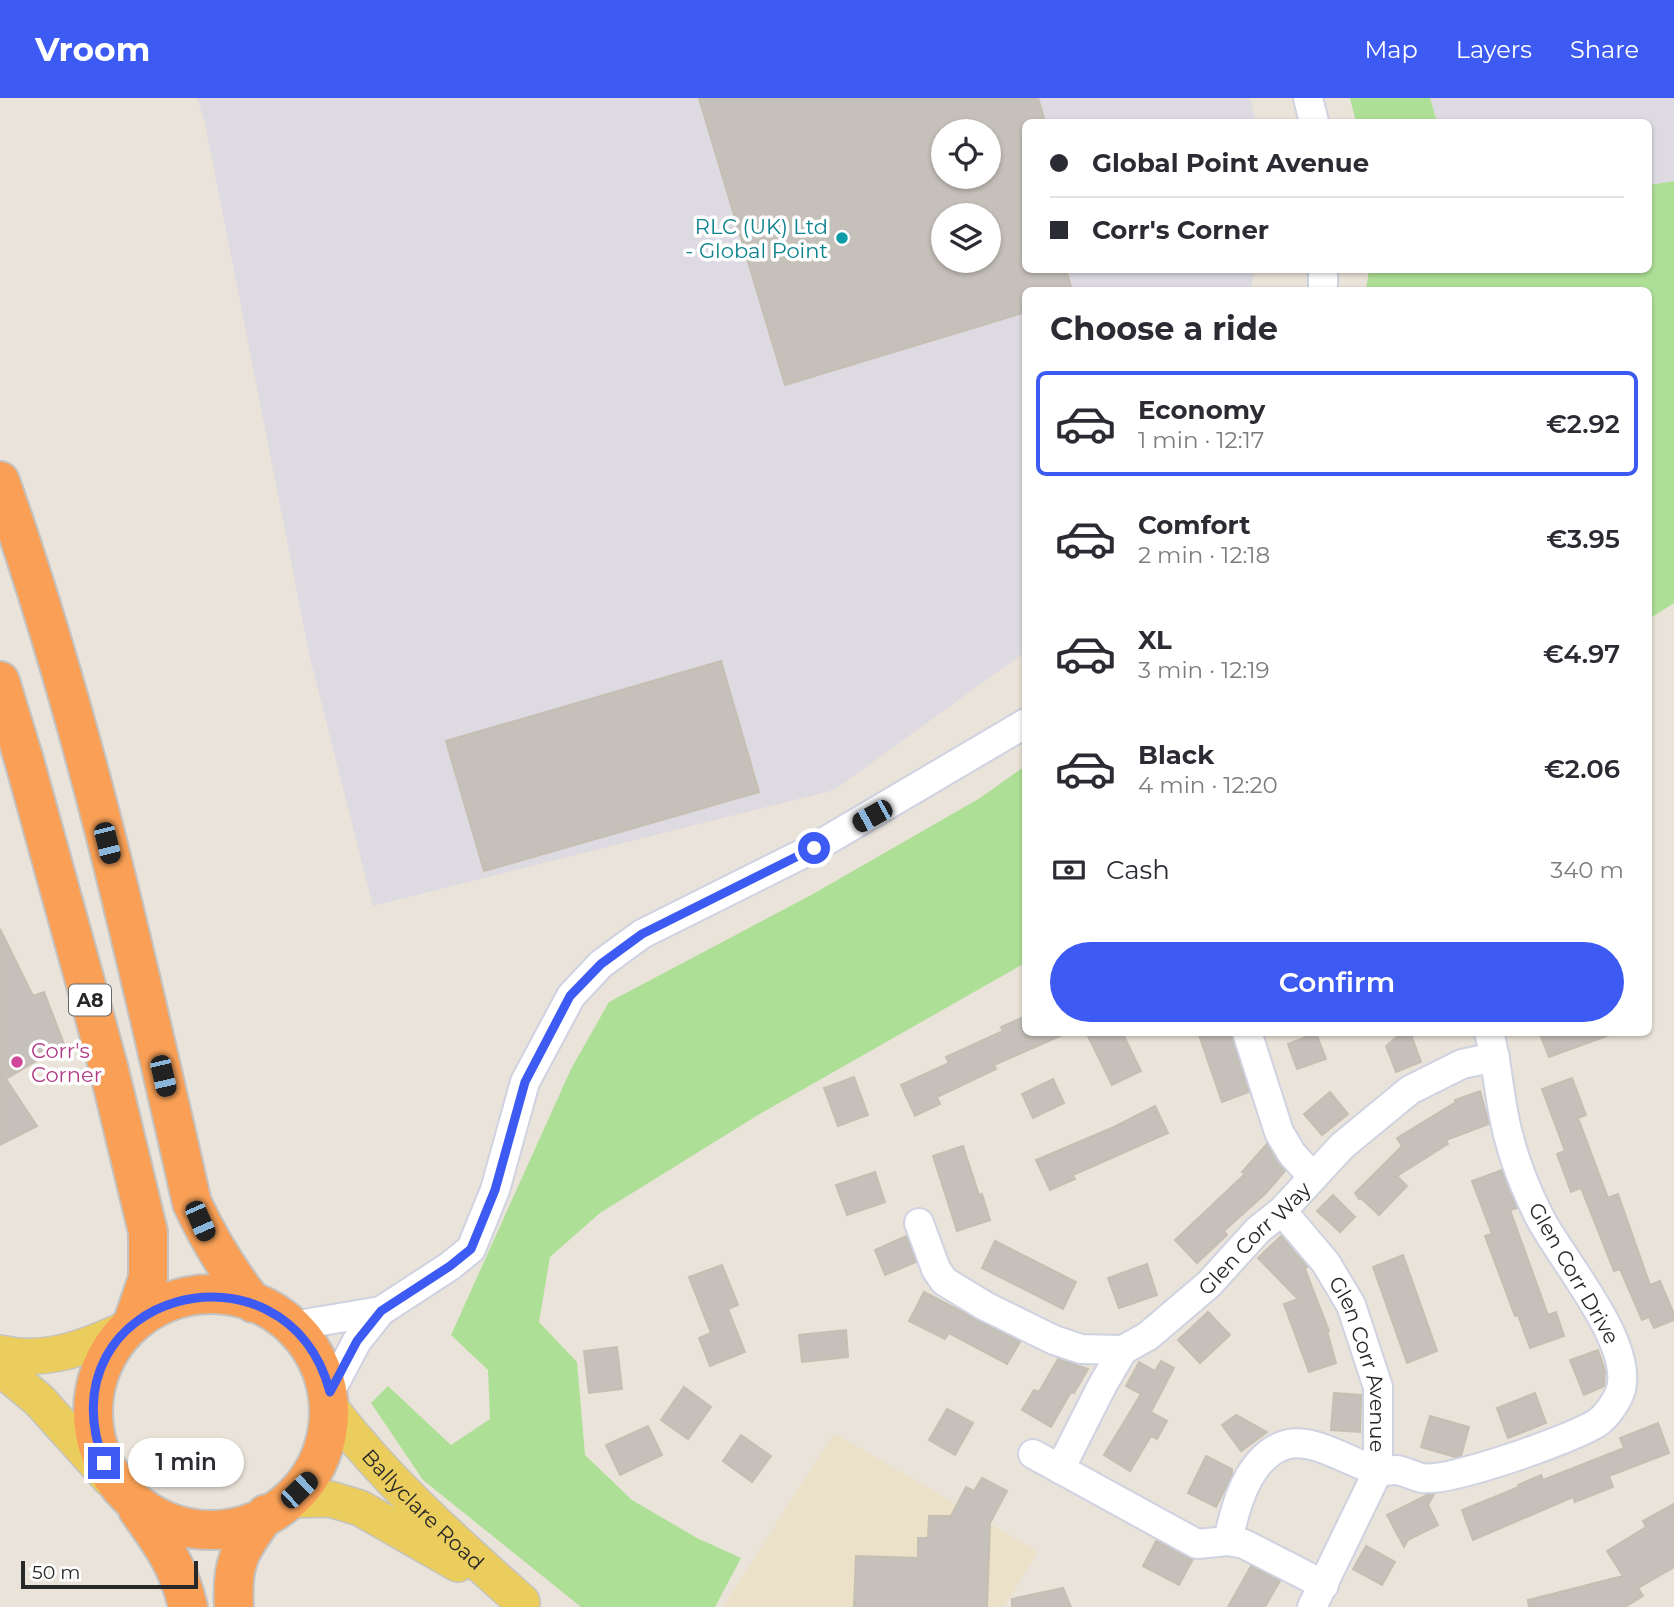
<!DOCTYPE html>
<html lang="en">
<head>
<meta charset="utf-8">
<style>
	body { margin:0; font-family:Montserrat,sans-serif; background:#f7f7f7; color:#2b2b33; height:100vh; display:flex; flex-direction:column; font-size:26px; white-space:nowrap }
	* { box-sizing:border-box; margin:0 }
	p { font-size:23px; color:#7c7c81 }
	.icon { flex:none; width:38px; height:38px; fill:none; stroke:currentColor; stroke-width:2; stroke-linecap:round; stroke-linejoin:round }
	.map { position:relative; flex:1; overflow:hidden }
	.panel { position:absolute; left:1022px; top:189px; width:630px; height:749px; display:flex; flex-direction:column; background:#fff; border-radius:10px; box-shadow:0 2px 5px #0004 }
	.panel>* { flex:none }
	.top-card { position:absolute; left:1022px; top:21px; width:630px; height:154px; border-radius:10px; box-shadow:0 2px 5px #0004; display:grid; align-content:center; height:154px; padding:0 28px; background:#fff }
	.fabs { position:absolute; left:931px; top:21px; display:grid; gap:14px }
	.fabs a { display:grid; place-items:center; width:70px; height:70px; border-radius:50%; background:#fff; box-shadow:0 2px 5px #0004; font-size:35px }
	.scale { position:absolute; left:21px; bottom:18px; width:177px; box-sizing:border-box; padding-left:7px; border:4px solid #282828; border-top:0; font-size:19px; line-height:24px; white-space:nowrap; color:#282828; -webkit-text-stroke:5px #fff; paint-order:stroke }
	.end { position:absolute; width:32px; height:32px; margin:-16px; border:9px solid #3d5bf3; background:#fff; box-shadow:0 0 0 4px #fff }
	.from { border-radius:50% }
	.bubble { position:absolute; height:49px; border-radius:24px; background:#fff; box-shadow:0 2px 5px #0004; font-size:23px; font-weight:600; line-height:49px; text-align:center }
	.car { position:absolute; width:21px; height:42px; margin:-21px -10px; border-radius:9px; box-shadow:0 0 5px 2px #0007; background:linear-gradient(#222 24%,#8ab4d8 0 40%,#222 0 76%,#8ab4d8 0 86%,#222 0) }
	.top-card b { display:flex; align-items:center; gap:24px; height:66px; font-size:26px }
	.top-card b+b { border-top:2px solid #e1e1e2 }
	.top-card i { width:18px; height:18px; background:#2b2b33 }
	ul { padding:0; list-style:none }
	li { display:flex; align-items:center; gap:21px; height:105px; margin:0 14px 10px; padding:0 14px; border:4px solid transparent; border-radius:10px }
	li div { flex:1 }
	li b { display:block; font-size:26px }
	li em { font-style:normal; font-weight:600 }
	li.selected { border-color:#3d5bf3 }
	li>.icon { width:63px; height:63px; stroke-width:1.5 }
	h2 { padding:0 28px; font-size:32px; line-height:84px }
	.pay { display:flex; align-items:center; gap:18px; height:77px; padding:0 28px; font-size:26px }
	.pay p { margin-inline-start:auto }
	.button { display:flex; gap:14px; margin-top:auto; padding:14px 28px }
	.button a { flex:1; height:80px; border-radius:42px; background:#3d5bf3; color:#fff; font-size:28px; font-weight:600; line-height:80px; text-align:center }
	header { display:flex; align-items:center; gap:42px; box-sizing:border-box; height:98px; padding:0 35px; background:#3d5bf3; color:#fff }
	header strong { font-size:33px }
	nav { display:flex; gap:38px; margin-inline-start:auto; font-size:24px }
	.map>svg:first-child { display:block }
	.industrial { fill:#dddae2; fill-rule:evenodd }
	.education { fill:#ebe1c9 }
	.green { fill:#aedf97 }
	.building { fill:#c5c0b9; stroke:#c5bfb3; stroke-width:2; fill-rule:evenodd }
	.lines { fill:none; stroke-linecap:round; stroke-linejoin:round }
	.minor-casing { stroke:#cfd2e0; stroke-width:32 }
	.major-casing { stroke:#c3c3c3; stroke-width:38 }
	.highway-casing { stroke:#c3c3c3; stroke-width:42 }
	.minor { stroke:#fff; stroke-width:28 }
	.major { stroke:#ebcd5d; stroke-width:35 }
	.highway { stroke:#f9a056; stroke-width:38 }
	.route { stroke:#3d5bf3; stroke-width:9 }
	.culture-dot { fill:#0f9aa8; stroke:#fff; stroke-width:2.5 }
	.hotel-dot { fill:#d1479c; stroke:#fff; stroke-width:2.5 }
	.labels { text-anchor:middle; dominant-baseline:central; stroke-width:7; stroke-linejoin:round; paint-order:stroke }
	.shield { fill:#fff; stroke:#686868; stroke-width:2 }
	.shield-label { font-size:19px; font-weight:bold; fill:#282828 }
	.culture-label { font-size:21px; fill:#0d838f; stroke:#fff; text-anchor:end }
	.hotel-label { font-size:21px; fill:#b23c85; stroke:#fff; text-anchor:start }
	.street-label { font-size:21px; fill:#282828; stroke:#fff }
</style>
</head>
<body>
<header>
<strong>Vroom</strong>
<nav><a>Map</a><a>Layers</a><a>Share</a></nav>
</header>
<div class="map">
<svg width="1674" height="1509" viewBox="0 0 1674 1509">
	<rect width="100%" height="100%" fill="#eae3d9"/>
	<path class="industrial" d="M 197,0 L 1250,0 L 1256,24 L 1026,24 L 1026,172 L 1254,172 L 1251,192 L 1026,192 L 1025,554 L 834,692 L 373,808 L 310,560 L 205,25 ZM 943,33 L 989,33 L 989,79 L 943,79 ZM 943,117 L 989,117 L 989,163 L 943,163 Z
		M 1430,0 L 1674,0 L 1674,83 L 1649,87 L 1648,24 L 1437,24 Z"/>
	<path class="education" d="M 834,1335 L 1038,1454 L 1004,1509 L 723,1509 Z"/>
	<path class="green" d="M 1350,0 L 1430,0 L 1437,24 L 1356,24 Z
		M 1674,83 L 1674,505 L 1649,521 L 1648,192 L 1366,192 L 1369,172 L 1648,172 L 1649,87 Z
		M 1025,668 L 1025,865 L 758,1017 L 600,1115 L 550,1159 L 539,1224 L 577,1264 L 585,1357 L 632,1402 L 697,1440 L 741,1460 L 715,1509 L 581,1509 L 423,1382 L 371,1305 L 388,1288 L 451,1347 L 490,1321 L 488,1272 L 451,1237 L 571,971 L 609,904 L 813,796 L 980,700 Z"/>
	<path class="building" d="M 699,0 L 1038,0 L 1045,24 L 1026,24 L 1026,172 L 1066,172 L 1072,192 L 1026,192 L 1026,214 L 785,287 ZM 943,33 L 989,33 L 989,79 L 943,79 ZM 943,117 L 989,117 L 989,163 L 943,163 Z
		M 721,563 L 759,694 L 484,773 L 446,643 Z
		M 0,831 L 33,898 L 44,894 L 64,946 L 6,981 L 37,1028 L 0,1047 Z
		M 1026,918 L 1026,934 L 1069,934 L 994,967 L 996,971 L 937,999 L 940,1006 L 915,1018 L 901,987 L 949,965 L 946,959 L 1003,933 L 1001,929 Z
		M 1086,934 L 1122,934 L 1141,973 L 1112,987 Z
		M 1198,934 L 1230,934 L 1249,994 L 1222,1004 Z
		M 1410,934 L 1421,964 L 1396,974 L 1386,948 L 1397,939 Z
		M 1539,934 L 1609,934 L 1610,937 L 1549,959 Z
		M 1316,935 L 1326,961 L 1297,971 L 1288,946 Z
		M 854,979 L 868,1017 L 838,1028 L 824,990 Z
		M 1572,980 L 1586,1017 L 1578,1020 L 1608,1100 L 1618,1096 L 1650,1187 L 1660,1183 L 1674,1216 L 1674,1222 L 1654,1230 L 1649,1219 L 1642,1222 L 1620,1171 L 1614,1173 L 1581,1090 L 1571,1094 L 1557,1056 L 1565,1053 L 1542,991 Z
		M 1053,981 L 1064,1005 L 1033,1020 L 1022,996 Z
		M 1480,993 L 1489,1026 L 1446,1042 L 1448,1046 L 1397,1078 L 1407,1088 L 1379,1117 L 1361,1100 L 1359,1101 L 1355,1095 L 1402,1048 L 1397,1040 L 1456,1004 L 1455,1002 Z
		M 1330,994 L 1348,1016 L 1322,1037 L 1304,1016 Z
		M 1155,1008 L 1168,1035 L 1073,1077 L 1075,1081 L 1050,1092 L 1036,1062 L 1114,1029 Z
		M 1267,1046 L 1285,1073 L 1266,1095 L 1224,1133 L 1227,1137 L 1197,1165 L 1175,1142 L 1245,1076 L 1242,1074 Z
		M 963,1048 L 979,1097 L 982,1096 L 990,1122 L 957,1133 L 933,1058 Z
		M 1502,1072 L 1517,1110 L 1510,1112 L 1548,1217 L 1556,1214 L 1564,1238 L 1530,1250 L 1518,1217 L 1515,1218 L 1485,1138 L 1492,1136 L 1472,1083 Z
		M 875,1074 L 885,1104 L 847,1117 L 836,1087 Z
		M 1333,1097 L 1355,1119 L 1340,1134 L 1317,1113 Z
		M 906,1138 L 916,1164 L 885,1177 L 875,1152 Z
		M 1281,1138 L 1307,1169 L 1305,1171 L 1329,1233 L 1327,1233 L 1336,1265 L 1309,1274 L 1284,1206 L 1298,1201 L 1258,1160 Z
		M 995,1143 L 1076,1184 L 1063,1211 L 982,1170 Z
		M 1403,1157 L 1437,1253 L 1407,1265 L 1373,1169 Z
		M 1147,1166 L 1157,1197 L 1119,1210 L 1108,1180 Z
		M 722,1167 L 738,1207 L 728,1211 L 745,1254 L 710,1268 L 699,1240 L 711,1235 L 689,1179 Z
		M 924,1194 L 1020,1244 L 1007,1266 L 949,1235 L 945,1241 L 909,1223 Z
		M 1208,1214 L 1230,1237 L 1200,1265 L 1178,1242 Z
		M 846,1232 L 848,1259 L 802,1264 L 799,1237 Z
		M 617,1249 L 622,1291 L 589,1295 L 584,1253 Z
		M 1598,1252 L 1605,1273 L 1604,1288 L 1584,1297 L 1570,1262 Z
		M 1058,1261 L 1088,1271 L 1074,1295 L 1071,1294 L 1051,1329 L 1022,1312 L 1034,1292 L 1039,1294 Z
		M 1161,1263 L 1174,1270 L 1151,1314 L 1167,1323 L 1157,1341 L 1151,1338 L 1130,1373 L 1104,1357 L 1141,1296 L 1126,1288 L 1139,1264 L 1155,1273 Z
		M 684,1289 L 711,1309 L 688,1341 L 661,1322 Z
		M 1334,1295 L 1361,1297 L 1360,1334 L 1331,1332 Z
		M 1535,1295 L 1546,1325 L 1508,1340 L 1497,1310 Z
		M 947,1311 L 973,1325 L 955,1357 L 929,1342 Z
		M 1236,1317 L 1267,1334 L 1241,1353 L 1222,1327 Z
		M 1430,1318 L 1469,1329 L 1461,1358 L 1455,1359 L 1421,1349 Z
		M 1658,1325 L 1669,1355 L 1609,1378 L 1613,1389 L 1575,1404 L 1573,1399 L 1473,1442 L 1462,1412 L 1519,1389 L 1518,1387 L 1541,1377 L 1543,1382 L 1624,1350 L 1620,1340 Z
		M 648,1328 L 662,1357 L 620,1377 L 606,1347 Z
		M 741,1337 L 771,1358 L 752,1384 L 723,1363 Z
		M 1206,1358 L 1232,1371 L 1232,1377 L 1216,1409 L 1188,1395 Z
		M 982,1380 L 1007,1393 L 990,1425 L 987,1509 L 854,1509 L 856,1458 L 918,1460 L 918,1440 L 928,1440 L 929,1418 L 951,1418 L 966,1389 L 974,1393 Z
		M 1434,1396 L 1428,1407 L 1438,1427 L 1410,1441 L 1410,1438 L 1404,1449 L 1387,1417 L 1427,1397 Z
		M 1674,1406 L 1674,1469 L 1638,1490 L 1643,1498 L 1625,1509 L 1529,1509 L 1528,1502 L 1623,1478 L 1607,1453 L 1646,1429 L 1643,1423 Z
		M 1156,1443 L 1193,1461 L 1179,1487 L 1143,1468 Z
		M 1366,1448 L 1395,1464 L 1382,1487 L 1353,1471 Z
		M 1251,1468 L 1280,1483 L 1265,1509 L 1228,1509 Z
		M 1063,1490 L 1071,1509 L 1012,1509 L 1012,1501 Z"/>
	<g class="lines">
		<g class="minor-casing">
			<g id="minor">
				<path d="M 1308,0 L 1314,24"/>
				<path d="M 1323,192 L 1323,172"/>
				<path d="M 1247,934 L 1279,1034 L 1292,1056 L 1313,1079"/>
				<path id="s1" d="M 1282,1113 L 1326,1165 L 1351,1207 L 1378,1289 L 1378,1373 L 1312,1509"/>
				<path d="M 919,1125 L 936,1171 L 944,1183 L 985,1208 L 1054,1242 L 1081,1251 L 1123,1252"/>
				<path d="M 292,1228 L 381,1213"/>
				<path d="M 330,1294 L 357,1243 L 381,1213 L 450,1168 L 471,1151 L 495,1092 L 525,984 L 571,898 L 601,866 L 642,836 L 814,750 L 1026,625"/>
				<path d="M 1033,1356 L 1197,1446 L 1228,1443 L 1244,1446 L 1324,1487"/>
				<path id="s2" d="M 1060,1371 L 1103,1286 L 1123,1252 L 1148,1238 L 1209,1186 L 1258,1132 L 1282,1113 L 1342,1048 L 1410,992 L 1462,966 L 1495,959"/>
				<path d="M 1228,1443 C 1235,1409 1248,1359 1285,1347 C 1312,1338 1350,1365 1376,1372 C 1382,1374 1389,1372 1396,1372 C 1405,1373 1413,1378 1422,1380 C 1448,1385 1572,1341 1597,1325 C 1607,1318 1618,1302 1621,1291 C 1633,1243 1560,1160 1539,1118 C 1523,1086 1509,1048 1503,1013 C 1498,986 1496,960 1489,934"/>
			</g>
		</g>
		<g class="major-casing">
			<g id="major">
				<path d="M 0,1255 C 44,1266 87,1249 126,1231"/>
				<path d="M 0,1270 L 39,1302 L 110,1381"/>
				<path id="s3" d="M 332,1312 C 389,1386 453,1442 522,1504"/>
				<path d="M 288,1402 L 330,1401 L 360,1410 L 458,1466"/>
			</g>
		</g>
		<g class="highway-casing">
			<path id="highway" d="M 0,383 C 83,618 137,862 192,1105 C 209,1142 228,1173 253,1205
				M 0,583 L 24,662 L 83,876 L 109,972 L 148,1134 L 148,1180 L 133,1224
				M93 1314a118 118 0 1 1 236 0a118 118 0 1 1-236 0Z
				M 138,1412 C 162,1445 179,1469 188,1509
				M 234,1509 C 231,1463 240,1452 266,1416"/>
		</g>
		<use href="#minor" class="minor"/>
		<use href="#major" class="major"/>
		<use href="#highway" class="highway"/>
	</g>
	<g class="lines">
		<path class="route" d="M 104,1365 C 40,1193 287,1131 330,1294 L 357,1243 L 381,1213 L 450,1168 L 471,1151 L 495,1092 L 525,984 L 570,898 L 601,866 L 642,836 L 814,750"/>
	</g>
	<circle class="culture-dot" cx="842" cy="140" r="7"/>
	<circle class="hotel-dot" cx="17" cy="964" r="7"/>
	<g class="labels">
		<rect class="shield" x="69" y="886.5" width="42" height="31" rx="5"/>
		<g class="shield-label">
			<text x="90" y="902">A8</text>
		</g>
		<g class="culture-label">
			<text x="828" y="128">RLC (UK) Ltd<tspan x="828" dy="24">- Global Point</tspan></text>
		</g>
		<g class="hotel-label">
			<text x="31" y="952">Corr's<tspan x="31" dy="24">Corner</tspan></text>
		</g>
		<g class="street-label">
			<text stroke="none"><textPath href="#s2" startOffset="308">Glen Corr Way</textPath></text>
			<text transform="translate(1574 1175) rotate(60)">Glen Corr Drive</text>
			<text stroke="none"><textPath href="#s1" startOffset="177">Glen Corr Avenue</textPath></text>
			<text stroke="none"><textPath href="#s3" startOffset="135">Ballyclare Road</textPath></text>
		</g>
	</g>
</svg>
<div class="fabs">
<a><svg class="icon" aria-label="locate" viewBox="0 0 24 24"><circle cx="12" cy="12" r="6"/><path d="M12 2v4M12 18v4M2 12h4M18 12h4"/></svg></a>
<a><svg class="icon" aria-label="layers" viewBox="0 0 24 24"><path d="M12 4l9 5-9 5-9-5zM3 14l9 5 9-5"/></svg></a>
</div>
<div class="scale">50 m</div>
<i class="end from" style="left:814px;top:750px"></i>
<i class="end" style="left:104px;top:1365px"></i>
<div class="bubble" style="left:128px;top:1340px;width:116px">1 min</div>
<i class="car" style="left:872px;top:718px;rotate:241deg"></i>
<i class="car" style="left:107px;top:745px;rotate:166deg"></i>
<i class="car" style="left:163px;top:978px;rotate:167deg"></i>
<i class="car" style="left:200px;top:1123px;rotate:156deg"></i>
<i class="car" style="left:299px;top:1392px;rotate:46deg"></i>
<div class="top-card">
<b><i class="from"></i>Global Point Avenue</b>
<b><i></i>Corr's Corner</b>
</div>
<section class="panel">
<h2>Choose a ride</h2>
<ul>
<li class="selected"><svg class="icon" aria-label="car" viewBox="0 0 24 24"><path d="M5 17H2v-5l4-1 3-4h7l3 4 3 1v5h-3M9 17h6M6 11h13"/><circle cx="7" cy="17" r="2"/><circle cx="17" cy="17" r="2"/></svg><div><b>Economy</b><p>1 min · 12:17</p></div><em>€2.92</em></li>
<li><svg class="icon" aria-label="car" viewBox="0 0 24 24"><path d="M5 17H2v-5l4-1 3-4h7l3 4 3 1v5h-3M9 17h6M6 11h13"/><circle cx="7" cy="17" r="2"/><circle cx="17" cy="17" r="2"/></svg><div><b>Comfort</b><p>2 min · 12:18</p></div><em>€3.95</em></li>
<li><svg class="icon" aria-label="car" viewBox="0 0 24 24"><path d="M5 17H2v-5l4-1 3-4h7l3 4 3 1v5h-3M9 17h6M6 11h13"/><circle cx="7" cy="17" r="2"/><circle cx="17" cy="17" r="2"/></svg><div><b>XL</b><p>3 min · 12:19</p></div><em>€4.97</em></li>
<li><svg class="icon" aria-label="car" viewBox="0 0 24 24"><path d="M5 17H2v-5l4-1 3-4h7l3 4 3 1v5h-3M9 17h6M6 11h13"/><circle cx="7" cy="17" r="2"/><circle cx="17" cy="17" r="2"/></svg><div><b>Black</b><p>4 min · 12:20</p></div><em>€2.06</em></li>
</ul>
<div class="pay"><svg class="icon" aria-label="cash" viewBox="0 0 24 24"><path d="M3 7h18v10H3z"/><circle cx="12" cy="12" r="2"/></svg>Cash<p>340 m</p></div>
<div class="button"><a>Confirm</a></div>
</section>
</div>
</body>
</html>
